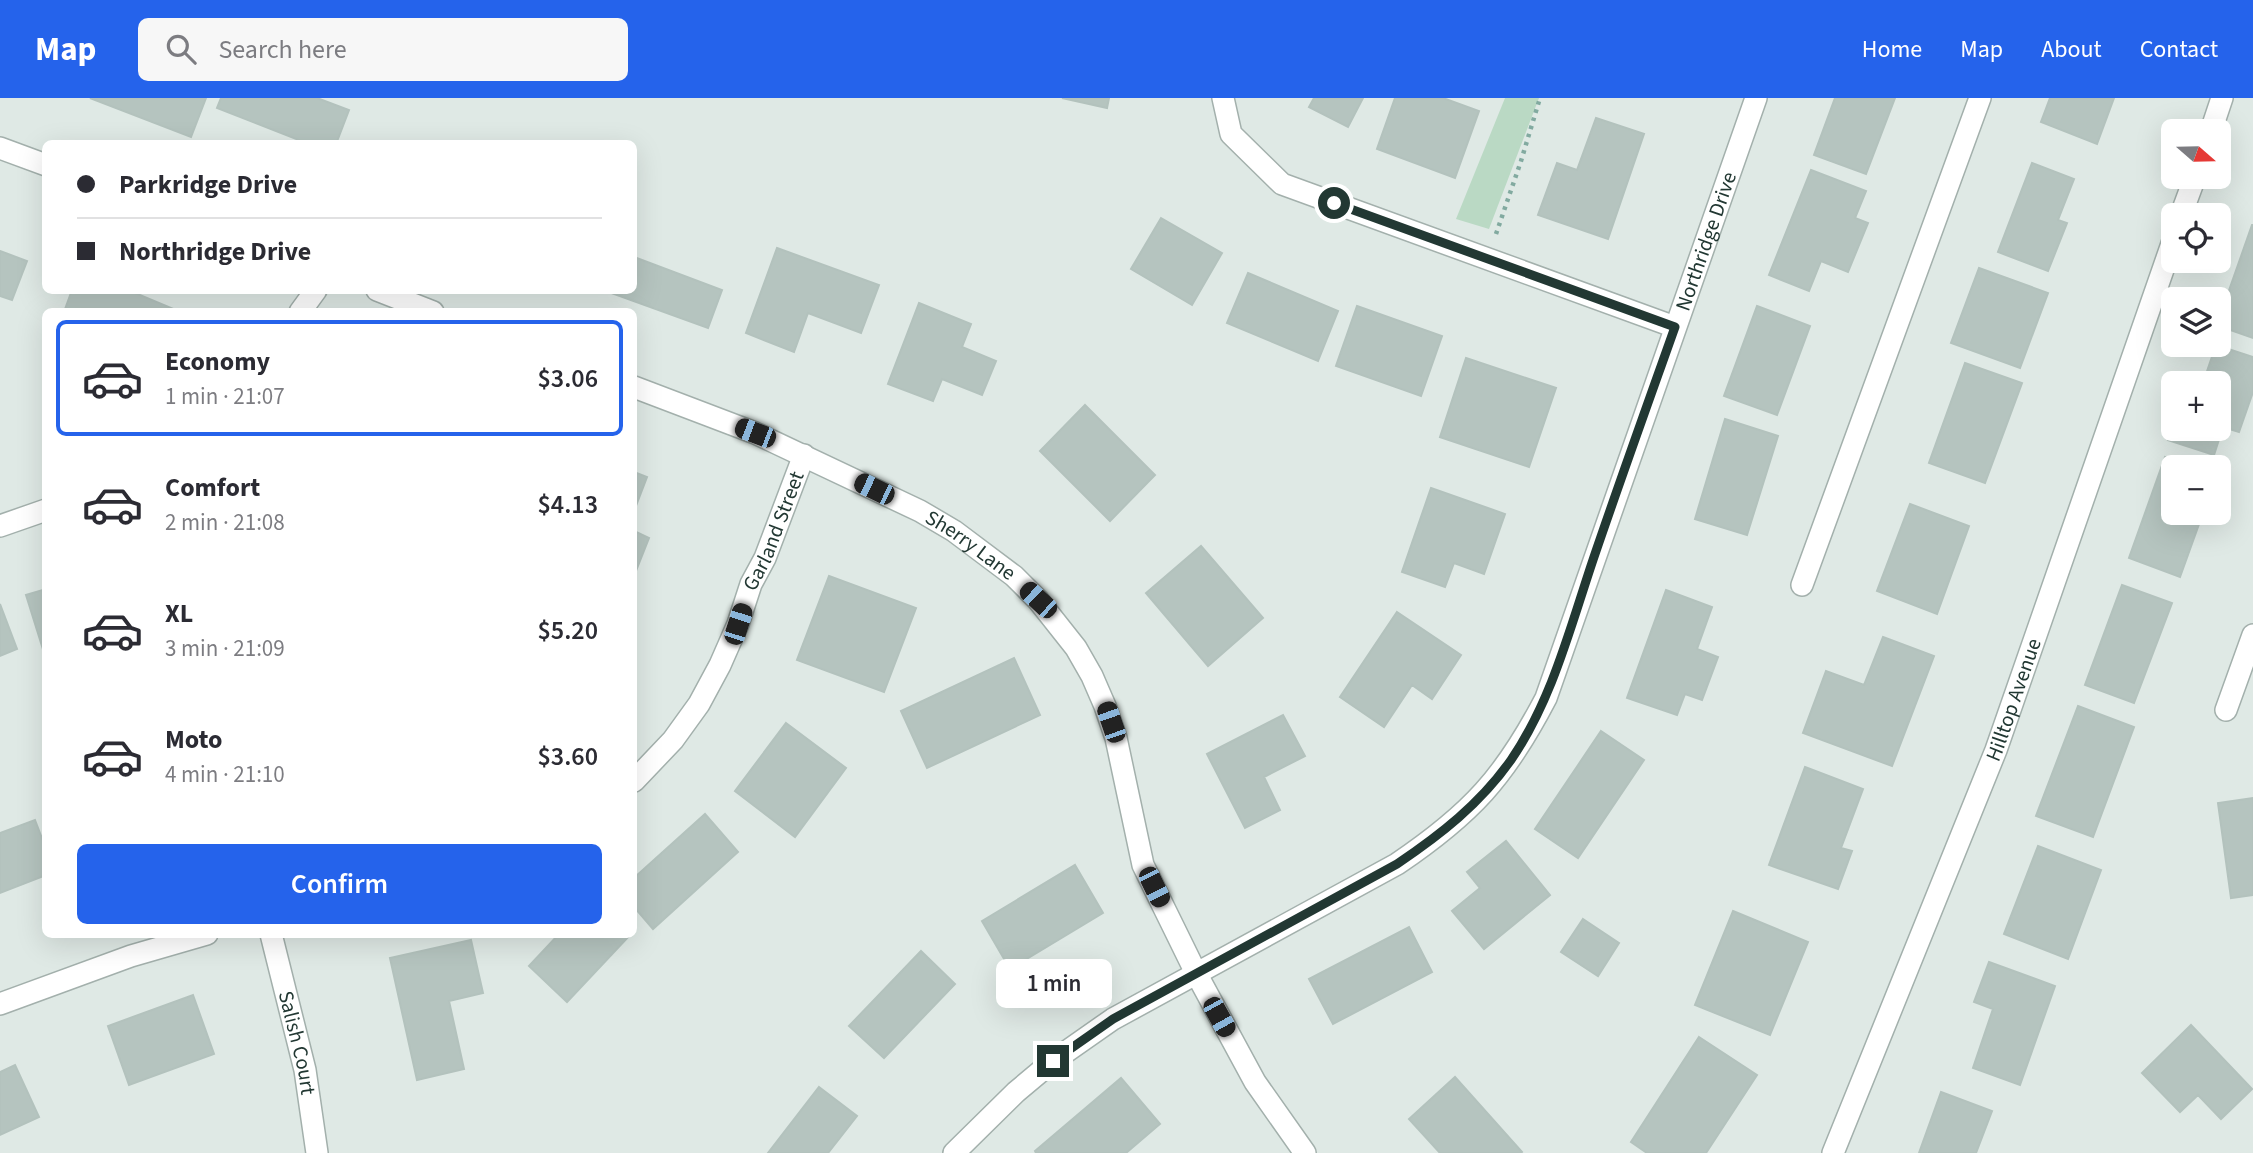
<!DOCTYPE html>
<html lang="en">
<head>
<meta charset="utf-8">
<style>
	body { margin:0; font-family:"Source Sans 3",sans-serif; background:#f7f7f7; color:#2b2b33; height:100vh; display:flex; flex-direction:column; font-size:26px; white-space:nowrap }
	* { box-sizing:border-box; margin:0 }
	p { font-size:23px; color:#7c7c81 }
	.icon { flex:none; width:38px; height:38px; fill:none; stroke:currentColor; stroke-width:2; stroke-linecap:round; stroke-linejoin:round }
	.map { position:relative; flex:1; overflow:hidden }
	.panel { position:absolute; left:42px; top:210px; width:595px; height:630px; display:flex; flex-direction:column; background:#fff; border-radius:10px; box-shadow:0 7px 28px #0002 }
	.panel>* { flex:none }
	.hud { position:absolute; left:42px; top:42px; width:595px; height:154px; border-radius:10px; box-shadow:0 7px 28px #0002; display:grid; align-content:center; height:154px; padding:0 35px; background:#fff }
	.needle { width:46px; rotate:110deg }
	.tools { position:absolute; left:2161px; top:21px; display:grid; gap:14px }
	.tools a { display:grid; place-items:center; width:70px; height:70px; border-radius:10px; background:#fff; box-shadow:0 7px 28px #0002; font-size:35px }
	.end { position:absolute; width:32px; height:32px; margin:-16px; border:9px solid #223833; background:#fff; box-shadow:0 0 0 4px #fff }
	.from { border-radius:50% }
	.bubble { position:absolute; height:49px; border-radius:10px; background:#fff; box-shadow:0 7px 28px #0002; font-size:23px; font-weight:600; line-height:49px; text-align:center }
	.car { position:absolute; width:21px; height:42px; margin:-21px -10px; border-radius:9px; box-shadow:0 0 5px 2px #0007; background:linear-gradient(#222 24%,#8ab4d8 0 40%,#222 0 76%,#8ab4d8 0 86%,#222 0) }
	.hud b { display:flex; align-items:center; gap:24px; height:66px; font-size:26px }
	.hud b+b { border-top:2px solid #e1e1e2 }
	.hud i { width:18px; height:18px; background:#2b2b33 }
	ul { padding:12px 0 0; list-style:none }
	li { display:flex; align-items:center; gap:21px; height:116px; margin:0 14px 10px; padding:0 21px; border:4px solid transparent; border-radius:10px }
	li div { flex:1 }
	li b { display:block; font-size:26px }
	li em { font-style:normal; font-weight:600 }
	li.selected { border-color:#2563eb }
	li>.icon { width:63px; height:63px; stroke-width:1.5 }
	.action { display:flex; gap:14px; margin-top:auto; padding:14px 35px }
	.action a { flex:1; height:80px; border-radius:10px; background:#2563eb; color:#fff; font-size:28px; font-weight:600; line-height:80px; text-align:center }
	header { display:flex; align-items:center; gap:42px; box-sizing:border-box; height:98px; padding:0 35px; background:#2563eb; color:#fff }
	header strong { font-size:33px }
	nav { display:flex; gap:38px; margin-inline-start:auto; font-size:24px }
	.search { width:490px; height:63px; background:#f7f7f7; display:flex; align-items:center; gap:18px; box-sizing:border-box; padding:0 24px; border-radius:10px; color:#7c7c81; font-size:26px }
	.map>svg:first-child { display:block }
	.green { fill:#bad9c4 }
	.building { fill:#b5c4bf; stroke:#b3c2bd; stroke-width:2 }
	.lines { fill:none; stroke-linecap:round; stroke-linejoin:round }
	.minor-casing { stroke:#a3b0ac; stroke-width:24 }
	.path { stroke:#82aaa0; stroke-width:4.5; stroke-dasharray:3.5 5; stroke-linecap:butt }
	.minor { stroke:#fff; stroke-width:21 }
	.route { stroke:#223833; stroke-width:9 }
	.labels { text-anchor:middle; dominant-baseline:central; stroke-width:5; stroke-linejoin:round; paint-order:stroke }
	.street-label { font-size:21px; fill:#223833; stroke:#eff6f3 }
</style>
</head>
<body>
<header>
<strong>Map</strong>
<div class="search"><svg class="icon" aria-label="search" viewBox="0 0 24 24"><circle cx="10" cy="10" r="6"/><path d="M15 15l6 6"/></svg>Search here</div>
<nav><a>Home</a><a>Map</a><a>About</a><a>Contact</a></nav>
</header>
<div class="map">
<svg width="2253" height="1055" viewBox="0 0 2253 1055">
	<rect width="100%" height="100%" fill="#dfe9e5"/>
	<path class="green" d="M 1505,0 L 1539,0 L 1489,131 L 1456,121 Z"/>
	<path class="building" d="M 90,0 L 206,0 L 191,39 Z
		M 221,0 L 317,0 L 349,12 L 336,46 L 298,46 L 299,42 L 217,10 Z
		M 1062,0 L 1109,0 L 1107,10 Z
		M 1314,0 L 1363,0 L 1348,29 L 1309,9 Z
		M 1395,0 L 1443,0 L 1479,13 L 1455,80 L 1377,51 Z
		M 1835,0 L 1895,0 L 1866,76 L 1814,57 Z
		M 2050,0 L 2114,0 L 2097,46 L 2041,24 Z
		M 1596,20 L 1644,36 L 1608,141 L 1538,117 L 1557,65 L 1577,72 Z
		M 2032,65 L 2074,81 L 2058,122 L 2067,125 L 2048,173 L 1998,154 Z
		M 1811,72 L 1866,93 L 1855,120 L 1868,125 L 1848,174 L 1821,163 L 1809,193 L 1769,177 Z
		M 1161,120 L 1222,155 L 1192,207 L 1131,171 Z
		M 2252,127 L 2253,127 L 2253,240 L 2219,228 L 2219,221 Z
		M 777,150 L 879,187 L 861,235 L 808,215 L 794,254 L 746,235 Z
		M 0,153 L 27,163 L 12,202 L 0,198 Z
		M 634,159 L 722,192 L 708,230 L 606,193 L 634,192 Z
		M 1979,170 L 2048,195 L 2020,270 L 1951,245 Z
		M 1248,175 L 1338,213 L 1318,263 L 1227,225 Z
		M 72,192 L 128,192 L 178,213 L 64,214 Z
		M 919,205 L 971,226 L 962,249 L 996,263 L 982,297 L 942,281 L 933,303 L 888,286 Z
		M 1357,208 L 1442,238 L 1421,298 L 1336,268 Z
		M 1757,208 L 1810,228 L 1777,317 L 1724,298 Z
		M 2216,247 L 2253,259 L 2253,294 L 2239,334 L 2223,329 L 2214,357 L 2168,342 L 2174,325 L 2174,331 L 2219,331 L 2219,285 L 2203,285 Z
		M 1466,260 L 1556,290 L 1529,369 L 1440,339 Z
		M 1965,265 L 2022,285 L 1985,385 L 1929,365 Z
		M 1085,307 L 1155,377 L 1110,423 L 1040,353 Z
		M 1725,321 L 1778,338 L 1747,437 L 1695,421 Z
		M 2165,359 L 2194,369 L 2174,369 L 2174,415 L 2203,415 L 2180,479 L 2129,460 Z
		M 634,374 L 647,379 L 634,413 Z
		M 1431,390 L 1505,416 L 1484,476 L 1454,465 L 1445,489 L 1402,474 Z
		M 1910,406 L 1969,428 L 1937,516 L 1877,493 Z
		M 634,433 L 649,440 L 634,478 Z
		M 1201,448 L 1263,520 L 1208,568 L 1146,495 Z
		M 829,478 L 916,510 L 884,594 L 797,562 Z
		M 2122,487 L 2172,505 L 2134,605 L 2085,587 Z
		M 46,491 L 46,561 L 26,497 Z
		M 1666,492 L 1712,509 L 1697,551 L 1718,559 L 1702,602 L 1685,596 L 1677,617 L 1627,600 Z
		M 0,506 L 17,551 L 0,558 Z
		M 1397,514 L 1461,557 L 1432,601 L 1412,587 L 1384,629 L 1340,599 Z
		M 1883,539 L 1934,558 L 1892,668 L 1803,635 L 1826,573 L 1864,587 Z
		M 1014,560 L 1040,617 L 927,670 L 901,613 Z
		M 2078,608 L 2134,629 L 2093,739 L 2036,718 Z
		M 1283,617 L 1305,658 L 1264,679 L 1280,712 L 1245,730 L 1207,656 Z
		M 786,625 L 846,670 L 795,739 L 735,693 Z
		M 1601,633 L 1644,662 L 1578,760 L 1535,731 Z
		M 1805,669 L 1863,691 L 1841,750 L 1852,753 L 1838,791 L 1769,767 Z
		M 2253,700 L 2253,797 L 2231,800 L 2218,705 Z
		M 705,716 L 738,754 L 653,831 L 634,809 L 634,780 Z
		M 35,722 L 46,751 L 46,777 L 0,795 L 0,735 Z
		M 1506,743 L 1550,797 L 1484,851 L 1452,813 L 1480,790 L 1467,774 Z
		M 2038,748 L 2101,772 L 2068,861 L 2004,836 Z
		M 1075,767 L 1103,815 L 1010,871 L 982,823 Z
		M 1733,813 L 1808,844 L 1770,937 L 1695,907 Z
		M 1583,821 L 1619,845 L 1598,878 L 1561,854 Z
		M 1409,829 L 1432,874 L 1333,926 L 1309,881 Z
		M 559,836 L 631,836 L 567,904 L 529,868 Z
		M 471,842 L 483,895 L 449,903 L 464,971 L 417,982 L 390,860 Z
		M 921,853 L 955,886 L 884,960 L 849,928 Z
		M 1989,864 L 2055,888 L 2020,987 L 1973,970 L 1993,911 L 1974,904 Z
		M 193,897 L 214,956 L 129,987 L 108,928 Z
		M 2191,927 L 2252,991 L 2221,1021 L 2198,997 L 2180,1014 L 2142,975 Z
		M 1699,939 L 1757,977 L 1706,1055 L 1647,1055 L 1631,1044 Z
		M 15,967 L 39,1019 L 0,1037 L 0,974 Z
		M 1455,979 L 1522,1054 L 1521,1055 L 1440,1055 L 1409,1021 Z
		M 1121,980 L 1160,1026 L 1126,1055 L 1036,1055 L 1035,1053 Z
		M 819,989 L 857,1018 L 828,1055 L 768,1055 Z
		M 1941,994 L 1992,1013 L 1976,1055 L 1919,1055 Z"/>
	<g class="lines">
		<g class="minor-casing">
			<g id="minor">
				<path d="M 1223,0 L 1231,36 L 1282,86 L 1675,229"/>
				<path d="M 2211,33 L 2222,0"/>
				<path d="M 0,50 L 46,67"/>
				<path d="M 2181,117 L 2195,79"/>
				<path d="M 377,192 L 433,214"/>
				<path d="M 300,214 L 316,192"/>
				<path id="s1" d="M 634,289 L 755,335 L 920,413 L 954,433 L 1014,478 L 1038,502 L 1076,550 L 1092,578 L 1105,608 L 1116,640 L 1143,767 L 1196,875 L 1255,984 L 1305,1055"/>
				<path d="M 0,428 L 46,412"/>
				<path d="M 1802,487 L 1980,0"/>
				<path d="M 2226,612 L 2253,537"/>
				<path id="s2" d="M 634,683 L 673,642 L 699,606 L 720,567 L 738,526 L 751,486 L 765,460 L 804,357"/>
				<path id="s3" d="M 271,836 L 305,972 L 317,1055"/>
				<path d="M 0,906 L 131,858 L 207,836"/>
				<path id="s4" d="M 954,1055 L 1016,994 L 1053,963 L 1113,921 L 1397,766 C 1471,716 1505,679 1546,600 L 1756,0"/>
				<path id="s5" d="M 1833,1055 L 1996,652 L 2174,140"/>
			</g>
		</g>
		<path class="path" d="M 1496,136 L 1521,63 L 1540,0"/>
		<use href="#minor" class="minor"/>
	</g>
	<g class="lines">
		<path class="route" d="M 1053,963 L 1113,921 L 1397,766 C 1440,737 1480,706 1511,662 C 1553,601 1571,526 1595,456 C 1621,380 1648,305 1675,229 L 1334,105"/>
	</g>
	<g class="labels">
		<g class="street-label">
			<text stroke="none"><textPath href="#s4" startOffset="1242">Northridge Drive</textPath></text>
			<text stroke="none"><textPath href="#s2" startOffset="290">Garland Street</textPath></text>
			<text stroke="none"><textPath href="#s1" startOffset="373">Sherry Lane</textPath></text>
			<text stroke="none"><textPath href="#s5" startOffset="488">Hilltop Avenue</textPath></text>
			<text stroke="none"><textPath href="#s3" startOffset="112">Salish Court</textPath></text>
		</g>
	</g>
</svg>
<div class="tools">
<a><svg class="needle" viewBox="-14 -14 28 28"><path d="M0-13l5 13h-10z" fill="#e53935"/><path d="M0 13l5-13h-10z" fill="#7c7c81"/></svg></a>
<a><svg class="icon" aria-label="locate" viewBox="0 0 24 24"><circle cx="12" cy="12" r="6"/><path d="M12 2v4M12 18v4M2 12h4M18 12h4"/></svg></a>
<a><svg class="icon" aria-label="layers" viewBox="0 0 24 24"><path d="M12 4l9 5-9 5-9-5zM3 14l9 5 9-5"/></svg></a>
<a>+</a>
<a>−</a>
</div>
<i class="end from" style="left:1334px;top:105px"></i>
<i class="end" style="left:1053px;top:963px"></i>
<div class="bubble" style="left:996px;top:861px;width:116px">1 min</div>
<i class="car" style="left:755px;top:335px;rotate:291deg"></i>
<i class="car" style="left:874px;top:391px;rotate:296deg"></i>
<i class="car" style="left:1038px;top:502px;rotate:313deg"></i>
<i class="car" style="left:738px;top:526px;rotate:18deg"></i>
<i class="car" style="left:1111px;top:624px;rotate:341deg"></i>
<i class="car" style="left:1154px;top:789px;rotate:154deg"></i>
<i class="car" style="left:1219px;top:919px;rotate:151deg"></i>
<div class="hud">
<b><i class="from"></i>Parkridge Drive</b>
<b><i></i>Northridge Drive</b>
</div>
<section class="panel">
<ul>
<li class="selected"><svg class="icon" aria-label="car" viewBox="0 0 24 24"><path d="M5 17H2v-5l4-1 3-4h7l3 4 3 1v5h-3M9 17h6M6 11h13"/><circle cx="7" cy="17" r="2"/><circle cx="17" cy="17" r="2"/></svg><div><b>Economy</b><p>1 min · 21:07</p></div><em>$3.06</em></li>
<li><svg class="icon" aria-label="car" viewBox="0 0 24 24"><path d="M5 17H2v-5l4-1 3-4h7l3 4 3 1v5h-3M9 17h6M6 11h13"/><circle cx="7" cy="17" r="2"/><circle cx="17" cy="17" r="2"/></svg><div><b>Comfort</b><p>2 min · 21:08</p></div><em>$4.13</em></li>
<li><svg class="icon" aria-label="car" viewBox="0 0 24 24"><path d="M5 17H2v-5l4-1 3-4h7l3 4 3 1v5h-3M9 17h6M6 11h13"/><circle cx="7" cy="17" r="2"/><circle cx="17" cy="17" r="2"/></svg><div><b>XL</b><p>3 min · 21:09</p></div><em>$5.20</em></li>
<li><svg class="icon" aria-label="car" viewBox="0 0 24 24"><path d="M5 17H2v-5l4-1 3-4h7l3 4 3 1v5h-3M9 17h6M6 11h13"/><circle cx="7" cy="17" r="2"/><circle cx="17" cy="17" r="2"/></svg><div><b>Moto</b><p>4 min · 21:10</p></div><em>$3.60</em></li>
</ul>
<div class="action"><a>Confirm</a></div>
</section>
</div>
</body>
</html>
